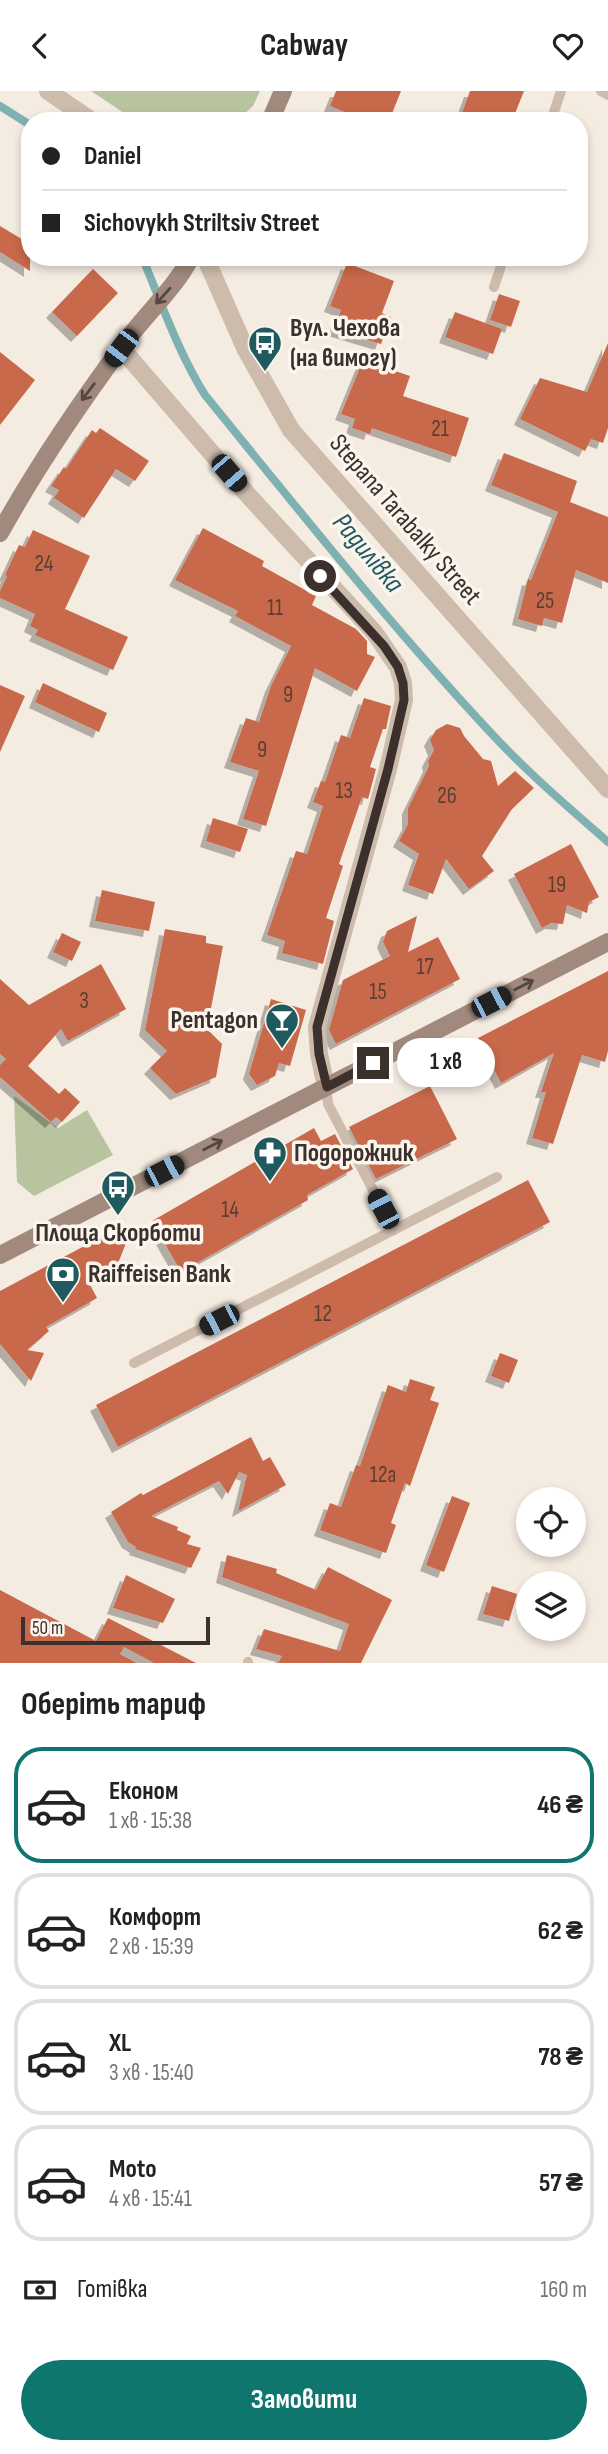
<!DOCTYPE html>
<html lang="uk">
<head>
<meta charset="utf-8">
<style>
	body { margin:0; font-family:"Sofia Sans Condensed",sans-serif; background:#f6f6f6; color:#222; height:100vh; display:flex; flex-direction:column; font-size:26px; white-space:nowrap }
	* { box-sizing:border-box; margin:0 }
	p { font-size:23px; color:#767676 }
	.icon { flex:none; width:38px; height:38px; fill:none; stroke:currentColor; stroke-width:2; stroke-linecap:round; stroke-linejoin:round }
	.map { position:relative; height:1572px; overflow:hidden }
	.drawer { display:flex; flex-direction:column; background:#fff; flex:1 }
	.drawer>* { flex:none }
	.banner { position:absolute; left:21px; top:21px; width:567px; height:154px; border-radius:28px; box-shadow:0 4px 10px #0003; display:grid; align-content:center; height:154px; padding:0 21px; background:#fff }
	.fabs { position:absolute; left:516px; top:1396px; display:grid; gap:14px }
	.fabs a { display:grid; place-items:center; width:70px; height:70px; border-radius:50%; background:#fff; box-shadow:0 4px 10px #0003; font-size:35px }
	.scale { position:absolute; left:21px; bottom:18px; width:189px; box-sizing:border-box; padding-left:7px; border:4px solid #3b302b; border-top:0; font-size:19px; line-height:24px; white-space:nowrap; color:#3b302b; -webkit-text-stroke:5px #fbf5ee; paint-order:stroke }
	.end { position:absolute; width:32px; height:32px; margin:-16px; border:9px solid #3b302b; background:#fff; box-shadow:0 0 0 4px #fff }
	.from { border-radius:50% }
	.bubble { position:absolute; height:49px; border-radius:24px; background:#fff; box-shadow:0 4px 10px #0003; font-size:23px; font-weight:700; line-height:49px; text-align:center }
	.car { position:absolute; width:21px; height:42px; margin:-21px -10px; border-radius:9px; box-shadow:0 0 5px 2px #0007; background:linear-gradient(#222 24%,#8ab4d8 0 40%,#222 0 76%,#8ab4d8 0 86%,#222 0) }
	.banner b { display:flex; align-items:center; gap:24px; height:66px; font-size:26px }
	.banner b+b { border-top:2px solid #e0e0e0 }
	.banner i { width:18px; height:18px; background:#222 }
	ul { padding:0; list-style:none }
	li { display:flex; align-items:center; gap:21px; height:116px; margin:0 14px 10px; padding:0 7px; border:4px solid #e0e0e0; border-radius:28px }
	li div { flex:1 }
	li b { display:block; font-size:26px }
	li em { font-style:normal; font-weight:700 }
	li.current { border-color:#0f766e }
	li>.icon { width:63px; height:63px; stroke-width:1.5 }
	h2 { padding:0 21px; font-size:32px; line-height:84px }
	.pay { display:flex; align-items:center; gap:18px; height:77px; padding:0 21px; font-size:26px }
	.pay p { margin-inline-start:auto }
	.primary-button { display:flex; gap:14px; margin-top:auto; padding:14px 21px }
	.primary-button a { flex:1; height:80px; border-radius:42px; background:#0f766e; color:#fff; font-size:28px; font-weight:700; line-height:80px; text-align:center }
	header { display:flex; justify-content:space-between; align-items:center; height:91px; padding:0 21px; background:#fff; font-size:32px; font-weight:700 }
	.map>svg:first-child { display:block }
	.green { fill:#b8c4a0 }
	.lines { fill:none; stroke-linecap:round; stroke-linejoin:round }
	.stream { stroke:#7fb0b2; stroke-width:8 }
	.building { fill:#c8694b; filter:url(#shadow) }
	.lane { stroke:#cdbbac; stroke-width:10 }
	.street { stroke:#cdbbac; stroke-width:18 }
	.secondary { stroke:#a18a7d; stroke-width:18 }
	.oneway { stroke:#544640 }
	.route { stroke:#3b302b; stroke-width:9 }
	.labels { text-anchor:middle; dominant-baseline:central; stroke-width:7; stroke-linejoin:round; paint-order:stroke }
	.number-label { font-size:23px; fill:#5e3e33 }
	.poi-label { font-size:26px; font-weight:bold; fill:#3b302b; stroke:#fbf5ee; text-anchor:start }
	.street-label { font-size:26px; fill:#3b302b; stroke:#fbf5ee }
	.water-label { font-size:28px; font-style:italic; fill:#1f5a5e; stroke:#fbf5ee }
</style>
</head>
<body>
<header><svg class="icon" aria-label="back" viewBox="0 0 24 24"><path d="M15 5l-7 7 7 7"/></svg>Cabway<svg class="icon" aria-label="heart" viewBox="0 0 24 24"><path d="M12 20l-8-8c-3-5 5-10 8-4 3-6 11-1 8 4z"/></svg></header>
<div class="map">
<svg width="608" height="1572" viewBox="0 0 608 1572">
	<defs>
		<filter id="shadow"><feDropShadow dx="-6" dy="6" stdDeviation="0" flood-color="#0004"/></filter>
	</defs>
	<rect width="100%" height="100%" fill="#f4ebe1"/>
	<path class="green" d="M 91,0 L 260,0 L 253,15 L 236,30 L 136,30 Z
		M 14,1005 L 58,1037 L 87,1019 L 113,1064 L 34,1105 L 17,1091 Z"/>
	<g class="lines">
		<path class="stream" d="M 0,15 L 30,34
			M 142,166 C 162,213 178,261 205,304 C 298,418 390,534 491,642 C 527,681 568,716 608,751"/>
	</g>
	<path class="building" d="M 336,0 L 401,0 L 389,30 L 349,30 L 347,22 L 330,15 Z
		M 470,0 L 524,0 L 512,30 L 459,30 Z
		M 0,135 L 30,153 L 30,180 L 0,161 Z
		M 347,172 L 394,190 L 382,222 L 391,226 L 381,253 L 334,239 L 341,219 L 330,215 Z
		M 93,178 L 118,202 L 77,245 L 52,221 Z
		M 499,203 L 520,210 L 511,236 L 490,229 Z
		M 455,221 L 502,238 L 493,263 L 445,246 Z
		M 608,252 L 608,337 L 603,352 L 591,348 L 585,360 L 520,328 L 540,287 L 587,301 Z
		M 0,261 L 35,289 L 0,334 Z
		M 363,269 L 410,285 L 403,305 L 469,327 L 456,366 L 372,337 L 370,343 L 352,337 L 355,328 L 341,323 Z
		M 100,337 L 149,370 L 135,390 L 116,378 L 84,427 L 54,407 L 59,399 L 51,395 L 64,376 L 66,378 L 92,339 L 96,342 Z
		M 504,362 L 577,390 L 570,411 L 608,426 L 608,492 L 576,479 L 562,532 L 544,527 L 542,535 L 518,528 L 528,488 L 531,489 L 558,421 L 491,394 Z
		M 203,437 L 264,470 L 262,475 L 316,505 L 312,514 L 356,538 L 367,550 L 367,563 L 375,566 L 357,600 L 315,577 L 266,735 L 243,728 L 259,680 L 230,671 L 246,627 L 259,631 L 271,595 L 291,555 L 235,525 L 238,520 L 175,489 Z
		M 33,439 L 90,465 L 65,518 L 128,546 L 113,579 L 35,544 L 38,539 L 30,535 L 35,523 L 0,507 L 0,500 L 7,485 L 5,484 L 19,454 L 25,456 Z
		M 43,592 L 107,622 L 99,641 L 35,611 Z
		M 0,594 L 25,605 L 0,661 Z
		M 364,607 L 391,615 L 386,638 L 383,638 L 370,676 L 376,678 L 368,708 L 362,706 L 339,773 L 343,775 L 326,827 L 334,830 L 323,873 L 282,862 L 285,850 L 267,844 L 296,760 L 307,763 L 323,715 L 313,711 L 321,690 L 325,691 L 341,644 L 350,647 Z
		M 447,633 L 460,637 L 464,645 L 483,668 L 491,670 L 498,695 L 515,680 L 534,697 L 512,718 L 482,765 L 494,780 L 469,798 L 446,768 L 433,803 L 408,794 L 419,763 L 399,750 L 408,733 L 408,717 L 429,675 L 428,670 L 434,659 L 430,649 L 436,639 Z
		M 213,727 L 248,738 L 240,761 L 206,750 Z
		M 571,753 L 599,806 L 589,811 L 587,822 L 567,814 L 563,833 L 551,832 L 542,837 L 514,783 Z
		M 102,799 L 155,811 L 149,840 L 95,830 Z
		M 417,825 L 408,861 L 438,846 L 460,888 L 336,953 L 329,939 L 343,889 L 390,865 L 383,851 L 387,840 Z
		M 165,838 L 206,845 L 206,852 L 223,855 L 207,938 L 222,953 L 216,986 L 176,1003 L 150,977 L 167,960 L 145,939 Z
		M 62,842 L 81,851 L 72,870 L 53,861 Z
		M 101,873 L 126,918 L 68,950 L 61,938 L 28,975 L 59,1003 L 65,997 L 80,1011 L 62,1031 L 56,1026 L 51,1031 L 0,986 L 0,974 L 6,968 L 0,963 L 0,888 L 29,914 Z
		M 608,880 L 608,960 L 605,971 L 582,964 L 553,1053 L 532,1047 L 546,1001 L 541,1001 L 554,962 L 501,992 L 478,947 Z
		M 271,908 L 306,919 L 290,975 L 279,972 L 275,985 L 257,994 L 249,983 Z
		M 430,995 L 457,1048 L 376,1088 L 349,1036 Z
		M 314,1037 L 321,1050 L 335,1043 L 353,1078 L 307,1104 L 308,1109 L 181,1181 L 152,1130 Z
		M 528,1089 L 550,1131 L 118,1356 L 96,1314 Z
		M 120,1136 L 127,1150 L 116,1177 L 89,1192 L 97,1207 L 46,1236 L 49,1240 L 27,1259 L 44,1262 L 31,1290 L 0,1253 L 0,1200 Z
		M 500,1262 L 518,1269 L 509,1292 L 491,1285 Z
		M 410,1288 L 435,1296 L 430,1309 L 439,1312 L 410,1395 L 405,1392 L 391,1432 L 396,1434 L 386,1462 L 320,1439 L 330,1412 L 341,1416 L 356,1374 L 360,1375 L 388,1294 L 406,1301 Z
		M 251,1346 L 263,1370 L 270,1366 L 286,1394 L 238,1420 L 247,1384 L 239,1381 L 228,1403 L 219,1390 L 151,1425 L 178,1436 L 177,1439 L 191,1445 L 187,1453 L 201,1457 L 191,1477 L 135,1458 L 136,1456 L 128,1451 L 111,1421 L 141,1402 L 143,1404 Z
		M 452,1405 L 470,1412 L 444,1481 L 426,1474 Z
		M 227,1464 L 277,1478 L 276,1482 L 316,1499 L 328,1476 L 392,1509 L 361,1572 L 278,1572 L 282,1565 L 256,1558 L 264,1538 L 340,1560 L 349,1533 L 222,1486 Z
		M 126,1484 L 175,1508 L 163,1532 L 113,1517 Z
		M 492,1495 L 517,1503 L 509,1530 L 483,1523 Z
		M 0,1499 L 96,1550 L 108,1527 L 196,1572 L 154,1572 L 124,1556 L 120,1563 L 137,1572 L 0,1572 Z"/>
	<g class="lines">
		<path class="lane" d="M 601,0 L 608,4
			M 551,30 L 561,0
			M 494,196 L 504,166
			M 326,996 L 328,1013 L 394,1139
			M 134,1272 L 497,1086
			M 248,1572 L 248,1571"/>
		<path class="street" d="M 48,0 L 92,30
			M 205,166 L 245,257 L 291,339 L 608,698
			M 121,257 L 247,403 L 374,541 L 398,576 L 403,592 L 404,609 L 388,678 L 317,936 L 319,963 L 326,996"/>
		<path class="secondary" d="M 270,30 L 283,0
			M 0,442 C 37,375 80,312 126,250 C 147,222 175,197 191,166
			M 0,1164 L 608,851"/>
	</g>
	<defs><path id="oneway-shaft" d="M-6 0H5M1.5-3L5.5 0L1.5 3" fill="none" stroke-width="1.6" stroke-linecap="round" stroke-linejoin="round" transform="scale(1.75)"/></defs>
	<g class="oneway">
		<use href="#oneway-shaft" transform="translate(163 205) rotate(132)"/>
		<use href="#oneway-shaft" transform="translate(88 301) rotate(127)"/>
		<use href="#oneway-shaft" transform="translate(524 894) rotate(-27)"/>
		<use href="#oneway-shaft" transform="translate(213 1054) rotate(-27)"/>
	</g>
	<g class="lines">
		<path class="route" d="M 320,485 L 384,555 L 398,576 L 403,592 L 404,609 L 388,678 L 317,936 L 319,963 L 327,996 L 373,972"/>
	</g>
	<defs>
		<g id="bus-pin" transform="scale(1.75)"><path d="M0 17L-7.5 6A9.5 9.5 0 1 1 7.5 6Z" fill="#1f5a5e" stroke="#fbf5ee"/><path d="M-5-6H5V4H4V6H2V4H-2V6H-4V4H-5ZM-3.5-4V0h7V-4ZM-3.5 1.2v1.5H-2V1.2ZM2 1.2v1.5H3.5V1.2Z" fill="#fff"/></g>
		<g id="bar-pin" transform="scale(1.75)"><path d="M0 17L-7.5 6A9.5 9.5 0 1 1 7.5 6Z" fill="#1f5a5e" stroke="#fbf5ee"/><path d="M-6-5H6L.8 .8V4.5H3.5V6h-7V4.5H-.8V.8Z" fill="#fff"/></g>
		<g id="pharmacy-pin" transform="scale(1.75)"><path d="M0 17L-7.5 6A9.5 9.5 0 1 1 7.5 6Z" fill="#1f5a5e" stroke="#fbf5ee"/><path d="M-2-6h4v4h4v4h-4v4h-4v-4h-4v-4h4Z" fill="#fff"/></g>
		<g id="bank-pin" transform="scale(1.75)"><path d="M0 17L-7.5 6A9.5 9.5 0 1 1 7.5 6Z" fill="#1f5a5e" stroke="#fbf5ee"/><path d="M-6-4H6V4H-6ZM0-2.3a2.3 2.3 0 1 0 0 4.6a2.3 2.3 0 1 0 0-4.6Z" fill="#fff"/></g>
	</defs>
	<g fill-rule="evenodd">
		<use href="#bus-pin" x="265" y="252"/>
		<use href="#bar-pin" x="282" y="929"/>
		<use href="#pharmacy-pin" x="270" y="1062"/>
		<use href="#bus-pin" x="118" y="1096"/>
		<use href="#bank-pin" x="63" y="1183"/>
	</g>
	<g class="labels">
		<g class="number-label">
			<text x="440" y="338">21</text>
			<text x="44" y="473">24</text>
			<text x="545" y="510">25</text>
			<text x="275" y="517">11</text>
			<text x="288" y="604">9</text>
			<text x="262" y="659">9</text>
			<text x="344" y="700">13</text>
			<text x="447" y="705">26</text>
			<text x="557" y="794">19</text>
			<text x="425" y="876">17</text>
			<text x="378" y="901">15</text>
			<text x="84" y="910">3</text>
			<text x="230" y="1119">14</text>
			<text x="323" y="1223">12</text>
			<text x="383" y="1384">12а</text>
		</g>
		<g class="poi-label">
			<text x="290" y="237">Вул. Чехова<tspan x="290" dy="30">(на вимогу)</tspan></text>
			<text x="258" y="929" text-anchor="end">Pentagon</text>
			<text x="294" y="1062">Подорожник</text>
			<text x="118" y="1142" text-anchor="middle">Площа Скорботи</text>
			<text x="88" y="1183">Raiffeisen Bank</text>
		</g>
		<g class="street-label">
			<text transform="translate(405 429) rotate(49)">Stepana Tarabalky Street</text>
		</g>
		<g class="water-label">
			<text transform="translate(368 462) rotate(50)">Радилівка</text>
		</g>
	</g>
</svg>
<div class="fabs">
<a><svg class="icon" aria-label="locate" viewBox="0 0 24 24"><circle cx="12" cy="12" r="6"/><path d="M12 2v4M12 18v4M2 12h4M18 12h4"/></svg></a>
<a><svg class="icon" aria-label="layers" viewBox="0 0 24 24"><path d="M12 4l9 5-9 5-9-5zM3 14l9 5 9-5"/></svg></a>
</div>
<div class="scale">50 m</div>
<i class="end from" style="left:320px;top:485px"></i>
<i class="end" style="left:373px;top:972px"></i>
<div class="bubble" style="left:397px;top:947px;width:98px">1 хв</div>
<i class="car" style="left:121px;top:257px;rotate:217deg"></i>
<i class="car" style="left:229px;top:382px;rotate:139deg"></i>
<i class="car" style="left:491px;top:911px;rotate:63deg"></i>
<i class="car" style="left:164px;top:1080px;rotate:63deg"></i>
<i class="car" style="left:383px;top:1118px;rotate:332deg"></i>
<i class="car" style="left:219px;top:1229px;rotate:243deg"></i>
<div class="banner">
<b><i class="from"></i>Daniel</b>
<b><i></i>Sichovykh Striltsiv Street</b>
</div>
</div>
<section class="drawer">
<h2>Оберіть тариф</h2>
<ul>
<li class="current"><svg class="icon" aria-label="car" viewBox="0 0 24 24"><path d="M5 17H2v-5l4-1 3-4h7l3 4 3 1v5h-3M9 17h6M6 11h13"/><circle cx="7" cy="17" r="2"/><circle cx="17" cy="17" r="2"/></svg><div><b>Економ</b><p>1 хв · 15:38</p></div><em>46 ₴</em></li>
<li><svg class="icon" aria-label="car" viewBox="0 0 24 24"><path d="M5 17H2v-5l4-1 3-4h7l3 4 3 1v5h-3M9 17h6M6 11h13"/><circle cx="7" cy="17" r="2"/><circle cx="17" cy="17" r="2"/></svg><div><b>Комфорт</b><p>2 хв · 15:39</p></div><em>62 ₴</em></li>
<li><svg class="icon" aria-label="car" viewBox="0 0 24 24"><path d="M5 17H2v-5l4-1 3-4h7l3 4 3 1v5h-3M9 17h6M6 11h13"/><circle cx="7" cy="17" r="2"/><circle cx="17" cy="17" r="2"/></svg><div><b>XL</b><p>3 хв · 15:40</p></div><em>78 ₴</em></li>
<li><svg class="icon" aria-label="car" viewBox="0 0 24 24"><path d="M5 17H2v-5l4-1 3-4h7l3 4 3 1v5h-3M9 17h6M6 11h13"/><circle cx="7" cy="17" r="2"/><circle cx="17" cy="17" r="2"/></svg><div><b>Moto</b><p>4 хв · 15:41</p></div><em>57 ₴</em></li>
</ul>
<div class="pay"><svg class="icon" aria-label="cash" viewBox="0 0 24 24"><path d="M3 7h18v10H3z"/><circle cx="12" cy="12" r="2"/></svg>Готівка<p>160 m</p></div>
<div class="primary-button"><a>Замовити</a></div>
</section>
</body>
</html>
